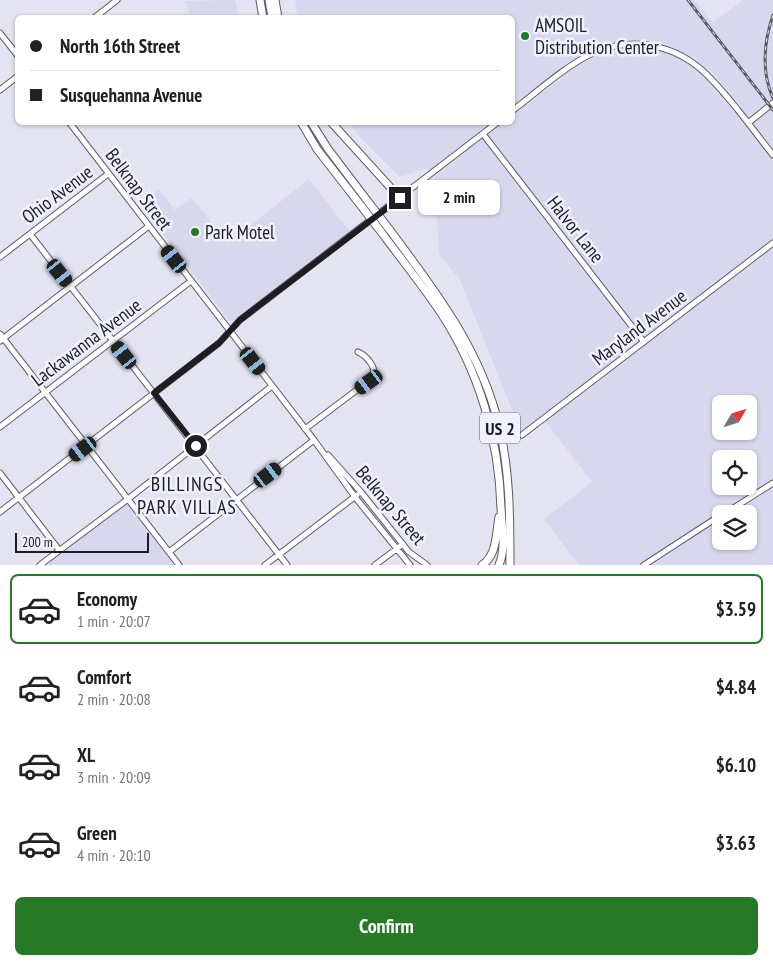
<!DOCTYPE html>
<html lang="en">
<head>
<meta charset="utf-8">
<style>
	body { margin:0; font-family:"PT Sans Narrow",sans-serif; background:#f2f2f2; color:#202124; height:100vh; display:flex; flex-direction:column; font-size:19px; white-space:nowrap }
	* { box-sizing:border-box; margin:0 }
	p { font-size:16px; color:#757577 }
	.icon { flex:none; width:28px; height:28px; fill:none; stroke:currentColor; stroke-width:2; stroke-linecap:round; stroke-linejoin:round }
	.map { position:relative; height:565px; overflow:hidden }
	.drawer { display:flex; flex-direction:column; background:#fff; flex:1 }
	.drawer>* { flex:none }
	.top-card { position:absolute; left:15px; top:15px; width:500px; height:110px; border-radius:8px; box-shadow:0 1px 4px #0004; display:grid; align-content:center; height:110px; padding:0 15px; background:#fff }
	.needle { width:32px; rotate:52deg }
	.buttons { position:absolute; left:712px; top:395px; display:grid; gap:10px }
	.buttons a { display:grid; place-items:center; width:45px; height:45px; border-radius:8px; background:#fff; box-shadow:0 1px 4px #0004; font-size:25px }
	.scale { position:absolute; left:15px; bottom:12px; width:134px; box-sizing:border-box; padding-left:5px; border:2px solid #1d1d22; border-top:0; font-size:14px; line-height:18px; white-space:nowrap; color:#1d1d22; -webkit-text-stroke:4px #f0f1ff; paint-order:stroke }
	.end { position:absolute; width:22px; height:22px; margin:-11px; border:6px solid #1d1d22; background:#fff; box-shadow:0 0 0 2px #fff }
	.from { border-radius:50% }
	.bubble { position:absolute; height:35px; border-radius:8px; background:#fff; box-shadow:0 1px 4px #0004; font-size:16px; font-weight:600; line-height:35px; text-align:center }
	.car { position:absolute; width:15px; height:30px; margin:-15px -8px; border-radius:6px; box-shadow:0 0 4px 1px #0007; background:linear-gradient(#222 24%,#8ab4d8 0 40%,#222 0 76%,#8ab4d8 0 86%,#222 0) }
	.top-card b { display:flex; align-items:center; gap:18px; height:48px; font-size:19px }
	.top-card b+b { border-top:1px solid #e0e0e0 }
	.top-card i { width:12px; height:12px; background:#202124 }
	ul { padding:9px 0 0; list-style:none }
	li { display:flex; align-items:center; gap:15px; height:70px; margin:0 10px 8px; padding:0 5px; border:2px solid transparent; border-radius:8px }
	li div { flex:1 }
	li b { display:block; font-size:19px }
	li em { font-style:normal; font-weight:600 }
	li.on { border-color:#277a25 }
	li>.icon { width:45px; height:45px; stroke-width:1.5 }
	.primary-button { display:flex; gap:10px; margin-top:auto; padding:10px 15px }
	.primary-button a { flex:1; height:58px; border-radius:8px; background:#277a25; color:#fff; font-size:20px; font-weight:600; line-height:58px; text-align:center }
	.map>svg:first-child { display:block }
	.built { fill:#d7d8ed; fill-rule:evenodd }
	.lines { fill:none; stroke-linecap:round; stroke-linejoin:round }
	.minor-casing { stroke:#5d5d69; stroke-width:7 }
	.highway-casing { stroke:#5d5d69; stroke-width:9 }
	.minor { stroke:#fff; stroke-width:5 }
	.highway { stroke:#fff; stroke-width:7 }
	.rail-casing { stroke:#5a5a62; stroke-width:3 }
	.rail { stroke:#f0f1ff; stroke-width:1; stroke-dasharray:4; stroke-linecap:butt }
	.highway-bridge-casing { stroke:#5d5d69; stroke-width:9; stroke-linecap:butt }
	.highway-bridge { stroke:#fff; stroke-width:7 }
	.route { stroke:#1d1d22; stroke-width:6 }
	.poi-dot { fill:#277a25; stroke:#f0f1ff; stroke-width:2 }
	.labels { text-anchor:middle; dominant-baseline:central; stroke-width:5; stroke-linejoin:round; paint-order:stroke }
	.shield { fill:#f0f1ff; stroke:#5c5d64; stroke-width:1 }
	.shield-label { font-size:18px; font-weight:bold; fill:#1d1d22 }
	.poi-label { font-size:19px; fill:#1d1d22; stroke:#f0f1ff; text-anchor:start }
	.street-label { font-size:19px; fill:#1d1d22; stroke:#f0f1ff }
	.neighbourhood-label { font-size:20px; letter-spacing:1px; fill:#1d1d22; stroke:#f0f1ff }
</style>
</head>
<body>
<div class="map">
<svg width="773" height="565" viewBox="0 0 773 565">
	<rect width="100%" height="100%" fill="#e3e3f1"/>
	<path class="built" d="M 235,0 L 239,17 L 190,17 L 186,1 Z
		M 295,0 L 695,0 L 713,23 L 743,0 L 773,0 L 773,149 L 714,74 L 691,55 L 661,43 L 644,40 L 629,40 L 612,43 L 596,48 L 570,62 L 513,107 L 512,18 L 298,17 Z
		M 633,47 L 655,50 L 668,53 L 680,58 L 698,70 L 723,95 L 773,160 L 773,565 L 579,565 L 544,519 L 592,482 L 542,417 L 518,435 L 513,412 L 460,280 L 439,254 L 434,175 L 502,123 L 512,122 L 513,115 L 581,63 L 598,55 ZM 721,404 L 749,404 L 749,431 L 721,431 ZM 721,459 L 749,459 L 749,486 L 721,486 ZM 721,514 L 749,514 L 749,541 L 721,541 Z
		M 348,123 L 492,123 L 429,170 L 427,168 L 400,177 L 359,136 Z
		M 309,179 L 350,232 L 236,320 L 230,321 L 140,205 L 159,189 L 175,210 L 192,198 L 228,243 Z
		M 128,499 L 179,565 L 40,565 Z"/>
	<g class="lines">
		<g class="minor-casing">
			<path id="minor" d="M 94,18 L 117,0
				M 0,33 L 18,56
				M 0,90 L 18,76
				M 512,111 C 537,92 562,69 589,55 C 607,46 628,42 648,45 C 692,52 712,78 738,110 C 750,125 761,140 773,155
				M 69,122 L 314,440 L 355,497 L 410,565
				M 748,123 L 773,103
				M 483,134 L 644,342
				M 30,234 L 287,565
				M 0,257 L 108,174
				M 0,334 L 179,565
				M 0,341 L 149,226
				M 0,427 L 191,281
				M 305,429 L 374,377 C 376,367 367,356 358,352
				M 522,435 L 773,243
				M 328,455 L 361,492 L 409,552 L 427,565
				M 0,473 L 59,550
				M 0,512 L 219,343 L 240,320 L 498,122
				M 724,514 L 773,483
				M 169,552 L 314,440
				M 40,565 L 128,499 L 272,386
				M 265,565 L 357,495
				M 375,565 L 403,544
				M 644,565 L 721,515"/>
		</g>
		<g class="highway-casing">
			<path id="highway" d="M 260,0 L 263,18
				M 269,0 L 272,18
				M 275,0 L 278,18
				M 301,122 L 317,149 L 362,207
				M 311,122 L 328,149 L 369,203
				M 331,122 L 400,198
				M 389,229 C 434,289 481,350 499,426 C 510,471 510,518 510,565
				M 382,233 C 402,260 423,286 441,313 C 479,371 499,439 501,508 C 502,526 506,549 499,565
				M 482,565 C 497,556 496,533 499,517"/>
		</g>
		<use href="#minor" class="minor"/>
		<use href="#highway" class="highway"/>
		<g class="rail-casing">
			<path id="rail" d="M 688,0 L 773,110
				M 773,15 C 764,41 761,72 773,98"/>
		</g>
		<use href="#rail" class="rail"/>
		<g class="highway-bridge-casing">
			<path id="highway-bridge" d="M 369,203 L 389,229
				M 362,207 L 382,233"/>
		</g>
		<use href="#highway-bridge" class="highway-bridge"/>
	</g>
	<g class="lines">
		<path class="route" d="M 196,446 L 154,393 L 219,343 L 240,320 L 400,198"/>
	</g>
	<g class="poi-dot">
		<circle cx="525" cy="36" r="5"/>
		<circle cx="195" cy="232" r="5"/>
	</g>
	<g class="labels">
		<rect class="shield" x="480" y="412.5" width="40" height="31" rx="4"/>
		<g class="shield-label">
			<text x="500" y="428">US 2</text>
		</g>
		<g class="poi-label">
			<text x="535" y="25">AMSOIL<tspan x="535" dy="22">Distribution Center</tspan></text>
			<text x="205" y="232">Park Motel</text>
		</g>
		<g class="street-label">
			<text transform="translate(139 189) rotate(53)">Belknap Street</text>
			<text transform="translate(57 194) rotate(-37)">Ohio Avenue</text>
			<text transform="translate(576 229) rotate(52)">Halvor Lane</text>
			<text transform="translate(639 327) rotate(-37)">Maryland Avenue</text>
			<text transform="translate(86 342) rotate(-37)">Lackawanna Avenue</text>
			<text transform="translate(391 505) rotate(50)">Belknap Street</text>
		</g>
		<g class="neighbourhood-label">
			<text x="187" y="484">BILLINGS<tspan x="187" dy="23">PARK VILLAS</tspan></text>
		</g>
	</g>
</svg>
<div class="buttons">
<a><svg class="needle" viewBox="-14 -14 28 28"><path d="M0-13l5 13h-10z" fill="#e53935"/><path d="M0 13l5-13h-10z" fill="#757577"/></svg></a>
<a><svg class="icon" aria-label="locate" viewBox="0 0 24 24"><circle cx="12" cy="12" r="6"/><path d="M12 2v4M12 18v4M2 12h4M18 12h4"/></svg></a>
<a><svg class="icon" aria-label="layers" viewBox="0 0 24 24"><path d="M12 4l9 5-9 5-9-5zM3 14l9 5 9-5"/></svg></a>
</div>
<div class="scale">200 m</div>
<i class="end from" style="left:196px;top:446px"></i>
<i class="end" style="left:400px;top:198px"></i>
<div class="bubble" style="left:418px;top:180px;width:82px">2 min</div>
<i class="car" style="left:174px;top:259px;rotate:322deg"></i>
<i class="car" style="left:60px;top:273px;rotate:141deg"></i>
<i class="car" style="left:124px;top:355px;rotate:322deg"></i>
<i class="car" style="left:253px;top:361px;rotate:142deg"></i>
<i class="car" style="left:369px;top:382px;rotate:234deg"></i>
<i class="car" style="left:83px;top:449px;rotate:233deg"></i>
<i class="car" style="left:268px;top:475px;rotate:53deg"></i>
<div class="top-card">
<b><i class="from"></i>North 16th Street</b>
<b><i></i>Susquehanna Avenue</b>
</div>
</div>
<section class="drawer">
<ul>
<li class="on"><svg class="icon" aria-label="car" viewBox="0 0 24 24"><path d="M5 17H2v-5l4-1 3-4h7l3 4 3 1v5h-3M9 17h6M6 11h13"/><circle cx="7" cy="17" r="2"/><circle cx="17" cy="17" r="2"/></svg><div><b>Economy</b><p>1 min · 20:07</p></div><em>$3.59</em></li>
<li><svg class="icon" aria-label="car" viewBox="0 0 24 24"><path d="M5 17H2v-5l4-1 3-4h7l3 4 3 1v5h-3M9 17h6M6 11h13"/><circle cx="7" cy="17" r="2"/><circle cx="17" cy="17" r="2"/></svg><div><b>Comfort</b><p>2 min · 20:08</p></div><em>$4.84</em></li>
<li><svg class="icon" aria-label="car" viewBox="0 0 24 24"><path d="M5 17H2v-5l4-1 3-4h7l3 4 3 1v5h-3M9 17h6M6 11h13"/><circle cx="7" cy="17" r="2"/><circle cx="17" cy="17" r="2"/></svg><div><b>XL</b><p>3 min · 20:09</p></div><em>$6.10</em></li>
<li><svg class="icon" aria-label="car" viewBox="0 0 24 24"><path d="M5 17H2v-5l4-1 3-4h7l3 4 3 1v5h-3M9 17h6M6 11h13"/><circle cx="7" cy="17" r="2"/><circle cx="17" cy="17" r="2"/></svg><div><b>Green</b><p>4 min · 20:10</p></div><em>$3.63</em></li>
</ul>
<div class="primary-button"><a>Confirm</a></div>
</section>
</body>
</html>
